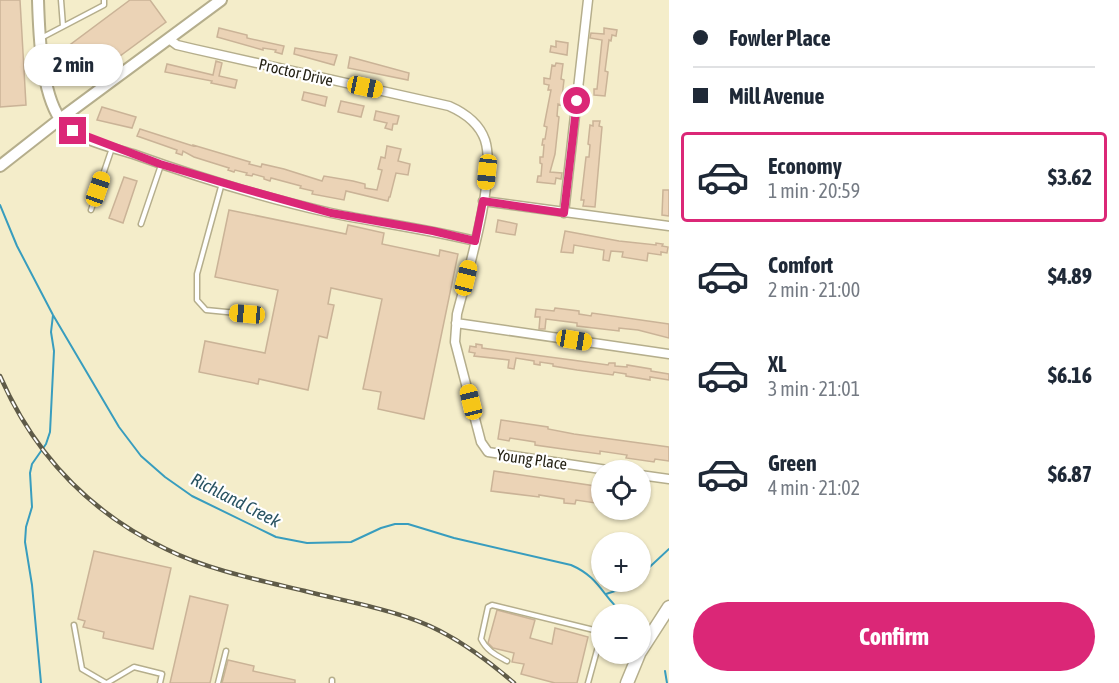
<!DOCTYPE html>
<html lang="en">
<head>
<meta charset="utf-8">
<style>
	body { margin:0; font-family:"Asap Condensed",sans-serif; background:#f2f2f3; color:#1f2937; height:100vh; display:flex; flex-direction:column; font-size:22px; white-space:nowrap }
	* { box-sizing:border-box; margin:0 }
	p { font-size:20px; color:#747a83 }
	.icon { flex:none; width:33px; height:33px; fill:none; stroke:currentColor; stroke-width:2; stroke-linecap:round; stroke-linejoin:round }
	.map { position:relative; flex:1; overflow:hidden }
	.side { display:flex; flex-direction:column; background:#fff; width:450px }
	.side>* { flex:none }
	.guide { display:grid; align-content:center; height:132px; padding:0 24px; background:#fff }
	.tools { position:absolute; left:591px; top:460px; display:grid; gap:12px }
	.tools a { display:grid; place-items:center; width:60px; height:60px; border-radius:50%; background:#fff; box-shadow:0 2px 4px #0004; font-size:30px }
	.end { position:absolute; width:27px; height:27px; margin:-14px; border:8px solid #db2777; background:#fff; box-shadow:0 0 0 3px #fff }
	.from { border-radius:50% }
	.bubble { position:absolute; height:42px; border-radius:21px; background:#fff; box-shadow:0 2px 4px #0004; font-size:20px; font-weight:700; line-height:42px; text-align:center }
	.car { position:absolute; width:18px; height:36px; margin:-18px -9px; border-radius:8px; box-shadow:0 0 4px 2px #0007; background:linear-gradient(#f5c518 24%,#345 0 40%,#f5c518 0 76%,#345 0 86%,#f5c518 0) }
	.guide b { display:flex; align-items:center; gap:21px; height:57px; font-size:22px }
	.guide b+b { border-top:2px solid #e0e1e3 }
	.guide i { width:15px; height:15px; background:#1f2937 }
	ul { padding:0; list-style:none }
	li { display:flex; align-items:center; gap:18px; height:90px; margin:0 12px 9px; padding:0 12px; border:3px solid transparent; border-radius:6px }
	li div { flex:1 }
	li b { display:block; font-size:22px }
	li em { font-style:normal; font-weight:700 }
	li.active { border-color:#db2777 }
	li>.icon { width:54px; height:54px; stroke-width:1.5 }
	.button { display:flex; gap:12px; margin-top:auto; padding:12px 24px }
	.button a { flex:1; height:69px; border-radius:36px; background:#db2777; color:#fff; font-size:24px; font-weight:700; line-height:69px; text-align:center }
	main { display:flex; flex:1; min-height:0 }
	.map>svg:first-child { display:block }
	.lines { fill:none; stroke-linecap:round; stroke-linejoin:round }
	.stream { stroke:#389dbe; stroke-width:2 }
	.building { fill:#ebd3b6; stroke:#cab397; stroke-width:1.5 }
	.service-casing { stroke:#b5ae8c; stroke-width:7 }
	.minor-casing { stroke:#b5ae8c; stroke-width:11 }
	.tertiary-casing { stroke:#b5ae8c; stroke-width:14 }
	.secondary-casing { stroke:#b5ae8c; stroke-width:15 }
	.service { stroke:#fff; stroke-width:4 }
	.minor { stroke:#fff; stroke-width:8 }
	.tertiary { stroke:#fff; stroke-width:10 }
	.secondary { stroke:#fff; stroke-width:12 }
	.rail-casing { stroke:#5f5b48; stroke-width:4.5 }
	.rail { stroke:#fff; stroke-width:2; stroke-dasharray:7; stroke-linecap:butt }
	.route { stroke:#db2777; stroke-width:8 }
	.labels { text-anchor:middle; dominant-baseline:central; stroke-width:4.5; stroke-linejoin:round; paint-order:stroke }
	.street-label { font-size:16px; fill:#262316; stroke:#fff }
	.water-label { font-size:18px; font-style:italic; fill:#295362; stroke:#fff }
</style>
</head>
<body>
<main>
<div class="map">
<svg width="669" height="683" viewBox="0 0 669 683">
	<rect width="100%" height="100%" fill="#f4edca"/>
	<g class="lines">
		<path class="stream" d="M 0,205 L 17,246 L 53,315 L 119,427 L 141,456 L 165,477 L 192,496 L 276,537 L 307,543 L 351,542 L 381,528 L 395,524 L 408,524 L 454,538 L 571,565 C 601,578 602,597 625,615
			M 640,576 L 669,549
			M 606,594 L 627,587 L 634,582
			M 665,671 L 667,683
			M 41,683 L 32,585 L 25,542 L 26,527 L 32,507 L 30,473 L 32,464 L 46,444 L 50,432 L 54,351 L 51,332 L 53,315"/>
	</g>
	<path class="building" d="M 0,0 L 20,0 L 26,105 L 0,107 Z
		M 130,0 L 150,0 L 166,22 L 82,84 L 59,53 Z
		M 219,28 L 247,35 L 247,38 L 284,46 L 282,54 L 275,52 L 276,50 L 263,48 L 263,50 L 217,37 Z
		M 604,28 L 617,30 L 616,36 L 612,35 L 611,41 L 609,40 L 605,71 L 608,72 L 605,96 L 594,95 L 594,89 L 597,89 L 602,40 L 590,38 L 591,33 L 604,34 Z
		M 556,41 L 568,43 L 567,55 L 550,52 L 551,46 L 556,47 Z
		M 295,48 L 337,55 L 334,65 L 294,54 Z
		M 350,57 L 409,73 L 408,80 L 348,68 Z
		M 216,61 L 222,63 L 219,76 L 237,80 L 235,88 L 211,83 L 212,81 L 165,72 L 167,64 L 213,75 Z
		M 556,63 L 563,64 L 561,79 L 564,80 L 561,105 L 558,104 L 557,116 L 559,117 L 555,154 L 550,172 L 562,173 L 561,179 L 556,178 L 555,184 L 537,182 L 538,176 L 541,176 L 542,164 L 540,163 L 540,157 L 543,157 L 544,145 L 542,145 L 543,139 L 545,139 L 547,127 L 544,126 L 551,90 L 548,90 L 549,85 L 544,84 L 544,78 L 550,79 L 552,65 L 555,66 Z
		M 304,92 L 327,97 L 325,106 L 302,100 Z
		M 341,101 L 364,106 L 361,117 L 338,112 Z
		M 102,107 L 136,117 L 132,128 L 97,120 Z
		M 376,111 L 399,116 L 397,124 L 393,124 L 392,130 L 385,128 L 387,123 L 374,120 Z
		M 593,121 L 600,121 L 599,126 L 602,127 L 595,207 L 583,206 L 584,200 L 581,200 L 586,157 L 589,157 L 590,145 L 588,144 L 590,125 L 593,126 Z
		M 140,129 L 193,146 L 193,145 L 250,162 L 249,164 L 261,167 L 262,164 L 284,169 L 322,181 L 324,176 L 353,181 L 365,184 L 365,188 L 377,190 L 382,170 L 378,169 L 381,157 L 385,158 L 387,146 L 401,149 L 398,161 L 410,164 L 408,175 L 396,173 L 390,197 L 389,197 L 388,201 L 346,191 L 344,200 L 312,194 L 313,191 L 300,188 L 301,186 L 271,178 L 270,181 L 264,179 L 264,177 L 253,174 L 252,176 L 246,175 L 247,173 L 235,170 L 234,172 L 228,170 L 229,168 L 194,157 L 183,151 L 182,155 L 176,153 L 177,150 L 137,136 Z
		M 124,177 L 137,181 L 123,223 L 109,218 Z
		M 663,190 L 669,190 L 669,216 L 662,215 Z
		M 229,210 L 346,234 L 348,225 L 384,233 L 382,244 L 439,256 L 440,250 L 458,254 L 424,419 L 378,409 L 381,392 L 363,389 L 382,299 L 331,288 L 328,304 L 334,305 L 327,338 L 319,336 L 308,390 L 259,379 L 258,384 L 199,372 L 205,341 L 265,353 L 278,290 L 215,277 Z
		M 498,220 L 517,224 L 515,235 L 496,232 Z
		M 565,231 L 619,241 L 656,245 L 656,243 L 663,244 L 662,246 L 668,247 L 667,253 L 661,252 L 661,255 L 648,253 L 647,261 L 622,257 L 623,252 L 611,251 L 609,261 L 603,260 L 604,250 L 574,245 L 573,253 L 561,252 Z
		M 555,308 L 579,311 L 579,314 L 591,316 L 592,313 L 669,324 L 669,338 L 638,330 L 619,328 L 619,331 L 577,326 L 577,323 L 546,319 L 545,329 L 539,329 L 540,317 L 535,317 L 536,309 L 554,311 Z
		M 476,344 L 482,345 L 482,348 L 572,360 L 608,365 L 609,363 L 615,363 L 615,366 L 627,367 L 627,365 L 651,369 L 651,371 L 669,374 L 669,380 L 650,377 L 650,380 L 626,376 L 626,374 L 614,372 L 613,375 L 577,370 L 553,366 L 553,364 L 540,362 L 540,365 L 534,364 L 534,361 L 516,358 L 514,369 L 508,368 L 509,360 L 474,356 L 475,353 L 469,352 L 470,346 L 476,347 Z
		M 501,420 L 548,427 L 548,429 L 574,434 L 669,447 L 669,461 L 655,459 L 654,462 L 626,458 L 627,455 L 600,451 L 600,454 L 563,449 L 535,445 L 535,442 L 510,438 L 509,441 L 498,439 Z
		M 494,471 L 602,487 L 602,504 L 576,500 L 575,504 L 564,503 L 564,499 L 539,495 L 539,497 L 491,491 Z
		M 94,551 L 171,568 L 153,649 L 103,638 L 104,632 L 83,627 L 85,621 L 78,619 Z
		M 190,596 L 228,605 L 210,683 L 170,683 Z
		M 497,610 L 535,620 L 530,638 L 552,644 L 555,628 L 588,637 L 577,683 L 555,683 L 521,674 L 524,664 L 512,662 L 514,653 L 493,648 L 488,643 Z
		M 228,660 L 254,666 L 253,671 L 295,680 L 295,683 L 222,683 Z"/>
	<g class="lines">
		<g class="service-casing">
			<path id="service" d="M 61,0 L 63,26
				M 43,37 L 104,5 L 104,0
				M 222,183 L 197,274 L 197,300 L 206,310 L 247,314
				M 91,210 L 112,148
				M 141,224 L 161,165
				M 74,625 L 82,669 L 106,683
				M 507,661 C 496,655 487,651 481,639 L 488,607 L 492,605 L 602,632 L 588,683
				M 107,683 L 134,667 L 162,674 L 160,683
				M 218,683 L 226,651
				M 332,683 L 332,680"/>
		</g>
		<g class="minor-casing">
			<path id="minor" d="M 169,39 L 177,45 L 194,49 L 449,106 C 465,113 479,123 485,140 C 497,177 467,275 457,314 L 455,342 L 481,442 L 488,452 L 614,471
				M 60,119 C 74,140 110,147 133,154 C 197,177 264,198 331,213 C 379,223 427,229 475,241
				M 483,201 L 669,226
				M 564,213 L 588,0
				M 456,323 L 669,354
				M 640,475 L 669,479"/>
		</g>
		<g class="tertiary-casing">
			<path id="tertiary" d="M 38,0 C 39,33 41,91 60,119
				M 0,166 L 60,119 L 221,0"/>
		</g>
		<g class="secondary-casing">
			<path id="secondary" d="M 640,652 L 669,607
				M 627,683 L 639,654"/>
		</g>
		<use href="#service" class="service"/>
		<use href="#minor" class="minor"/>
		<use href="#tertiary" class="tertiary"/>
		<use href="#secondary" class="secondary"/>
		<g class="rail-casing">
			<path id="rail" d="M 0,376 C 34,454 89,512 166,549 C 208,570 259,580 305,591 C 348,602 402,611 440,631 C 467,645 491,663 514,683"/>
		</g>
		<use href="#rail" class="rail"/>
	</g>
	<g class="lines">
		<path class="route" d="M 73,131 L 160,164 L 241,188 L 331,213 L 433,231 L 475,241 L 483,201 L 564,213 L 577,101"/>
	</g>
	<g class="labels">
		<g class="street-label">
			<text transform="translate(296 72) rotate(13)">Proctor Drive</text>
			<text transform="translate(532 459) rotate(8)">Young Place</text>
		</g>
		<g class="water-label">
			<text transform="translate(236 500) rotate(27)">Richland Creek</text>
		</g>
	</g>
</svg>
<div class="tools">
<a><svg class="icon" aria-label="locate" viewBox="0 0 24 24"><circle cx="12" cy="12" r="6"/><path d="M12 2v4M12 18v4M2 12h4M18 12h4"/></svg></a>
<a>+</a>
<a>−</a>
</div>
<i class="end from" style="left:577px;top:101px"></i>
<i class="end" style="left:73px;top:131px"></i>
<div class="bubble" style="left:24px;top:44px;width:99px">2 min</div>
<i class="car" style="left:365px;top:87px;rotate:102deg"></i>
<i class="car" style="left:487px;top:172px;rotate:186deg"></i>
<i class="car" style="left:98px;top:189px;rotate:19deg"></i>
<i class="car" style="left:466px;top:278px;rotate:14deg"></i>
<i class="car" style="left:247px;top:314px;rotate:275deg"></i>
<i class="car" style="left:574px;top:340px;rotate:99deg"></i>
<i class="car" style="left:471px;top:402px;rotate:346deg"></i>
</div>
<section class="side">
<div class="guide">
<b><i class="from"></i>Fowler Place</b>
<b><i></i>Mill Avenue</b>
</div>
<ul>
<li class="active"><svg class="icon" aria-label="car" viewBox="0 0 24 24"><path d="M5 17H2v-5l4-1 3-4h7l3 4 3 1v5h-3M9 17h6M6 11h13"/><circle cx="7" cy="17" r="2"/><circle cx="17" cy="17" r="2"/></svg><div><b>Economy</b><p>1 min · 20:59</p></div><em>$3.62</em></li>
<li><svg class="icon" aria-label="car" viewBox="0 0 24 24"><path d="M5 17H2v-5l4-1 3-4h7l3 4 3 1v5h-3M9 17h6M6 11h13"/><circle cx="7" cy="17" r="2"/><circle cx="17" cy="17" r="2"/></svg><div><b>Comfort</b><p>2 min · 21:00</p></div><em>$4.89</em></li>
<li><svg class="icon" aria-label="car" viewBox="0 0 24 24"><path d="M5 17H2v-5l4-1 3-4h7l3 4 3 1v5h-3M9 17h6M6 11h13"/><circle cx="7" cy="17" r="2"/><circle cx="17" cy="17" r="2"/></svg><div><b>XL</b><p>3 min · 21:01</p></div><em>$6.16</em></li>
<li><svg class="icon" aria-label="car" viewBox="0 0 24 24"><path d="M5 17H2v-5l4-1 3-4h7l3 4 3 1v5h-3M9 17h6M6 11h13"/><circle cx="7" cy="17" r="2"/><circle cx="17" cy="17" r="2"/></svg><div><b>Green</b><p>4 min · 21:02</p></div><em>$6.87</em></li>
</ul>
<div class="button"><a>Confirm</a></div>
</section>
</main>
</body>
</html>
